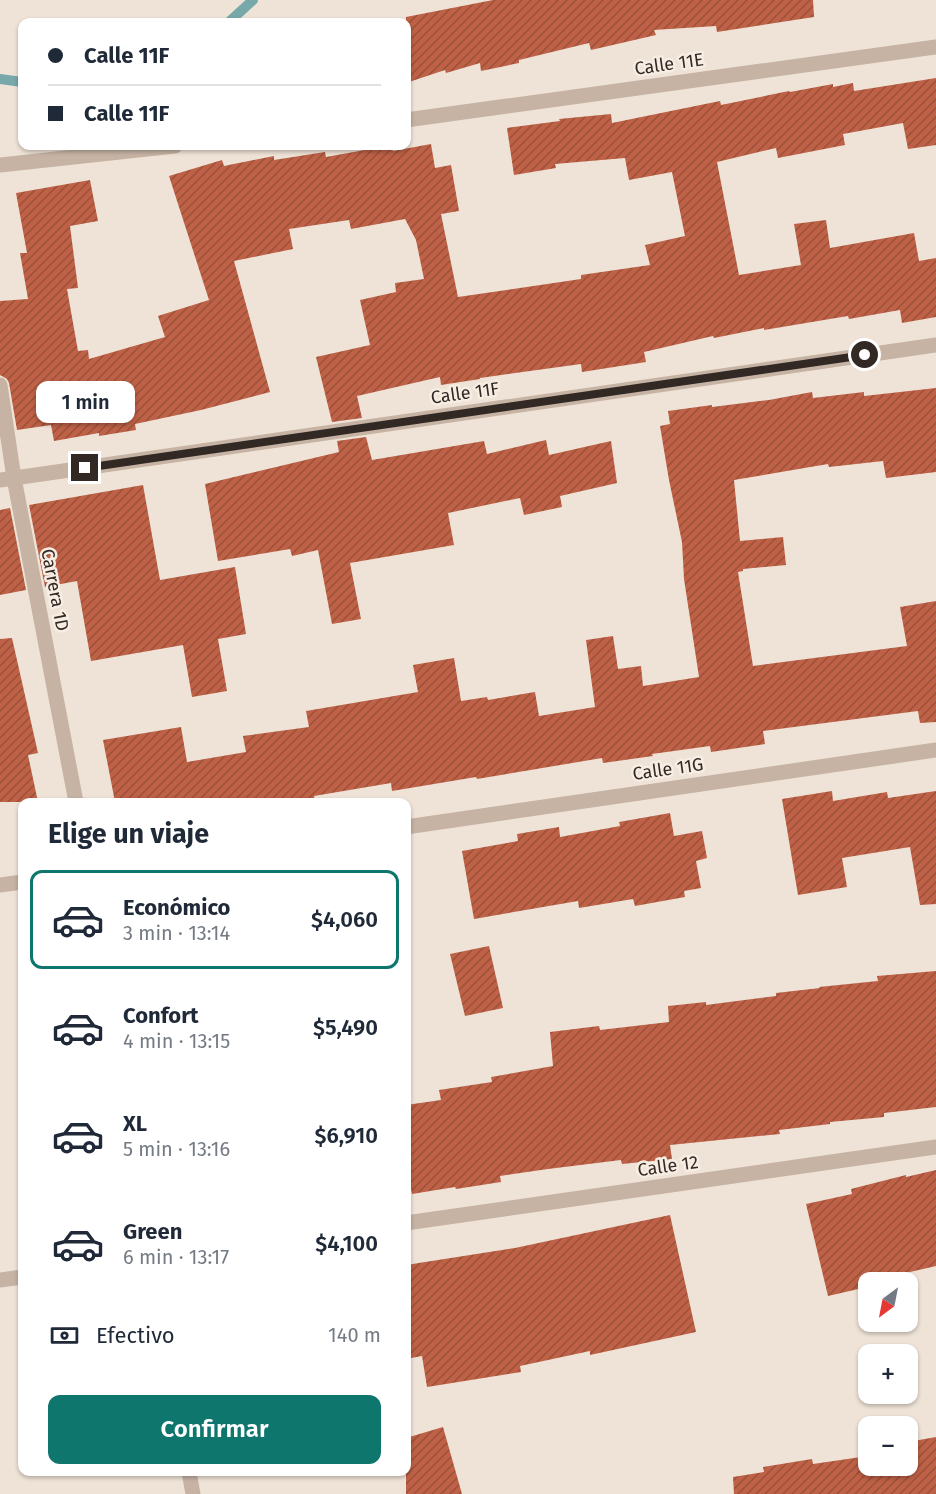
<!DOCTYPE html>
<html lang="es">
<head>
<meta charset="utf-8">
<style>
	body { margin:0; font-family:"Fira Sans",sans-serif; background:#f2f2f3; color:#1f2937; height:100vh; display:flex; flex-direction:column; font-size:22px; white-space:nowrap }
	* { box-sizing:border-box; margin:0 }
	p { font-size:20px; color:#747a83 }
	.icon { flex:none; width:33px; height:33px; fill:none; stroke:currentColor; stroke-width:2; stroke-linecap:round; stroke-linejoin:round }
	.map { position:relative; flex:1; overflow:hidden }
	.details { position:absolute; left:18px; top:798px; width:393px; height:678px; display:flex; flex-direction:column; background:#fff; border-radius:12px; box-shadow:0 2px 4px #0004 }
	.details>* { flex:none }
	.banner { position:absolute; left:18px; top:18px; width:393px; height:132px; border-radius:12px; box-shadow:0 2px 4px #0004; display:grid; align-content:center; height:132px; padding:0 30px; background:#fff }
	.needle { width:39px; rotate:212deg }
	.buttons { position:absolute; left:858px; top:1272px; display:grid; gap:12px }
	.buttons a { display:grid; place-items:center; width:60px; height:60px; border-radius:12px; background:#fff; box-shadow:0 2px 4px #0004; font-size:30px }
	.end { position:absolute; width:27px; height:27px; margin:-14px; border:8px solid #322925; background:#fff; box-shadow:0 0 0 3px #fff }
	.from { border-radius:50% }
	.bubble { position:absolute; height:42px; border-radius:12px; background:#fff; box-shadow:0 2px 4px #0004; font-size:20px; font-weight:600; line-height:42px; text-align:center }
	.banner b { display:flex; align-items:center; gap:21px; height:57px; font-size:22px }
	.banner b+b { border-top:2px solid #e0e1e3 }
	.banner i { width:15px; height:15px; background:#1f2937 }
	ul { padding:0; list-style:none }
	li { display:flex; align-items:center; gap:18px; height:99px; margin:0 12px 9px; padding:0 18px; border:3px solid transparent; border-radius:12px }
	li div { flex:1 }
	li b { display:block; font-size:22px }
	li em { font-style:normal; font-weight:600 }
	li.current { border-color:#0f766e }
	li>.icon { width:54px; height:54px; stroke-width:1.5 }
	h2 { padding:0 30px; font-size:27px; line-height:72px }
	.pay { display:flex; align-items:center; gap:15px; height:66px; padding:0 30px; font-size:22px }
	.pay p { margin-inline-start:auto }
	.cta { display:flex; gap:12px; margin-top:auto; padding:12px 30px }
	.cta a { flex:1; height:69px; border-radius:12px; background:#0f766e; color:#fff; font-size:24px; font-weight:600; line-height:69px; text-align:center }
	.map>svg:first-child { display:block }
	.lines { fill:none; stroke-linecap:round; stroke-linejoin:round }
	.stream { stroke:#78a9aa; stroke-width:10 }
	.building { fill:url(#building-hatch) }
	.minor { stroke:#c6b3a4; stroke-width:15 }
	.route { stroke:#322925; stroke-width:8 }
	.labels { text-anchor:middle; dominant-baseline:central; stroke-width:5; stroke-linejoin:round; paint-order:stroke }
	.street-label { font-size:18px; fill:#322925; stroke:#f7ede3 }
</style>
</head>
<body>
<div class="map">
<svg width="936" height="1494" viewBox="0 0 936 1494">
	<defs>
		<pattern id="building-hatch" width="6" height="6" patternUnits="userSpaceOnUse" patternTransform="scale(1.5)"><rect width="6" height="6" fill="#be6146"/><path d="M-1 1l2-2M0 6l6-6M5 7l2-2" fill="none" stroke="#9b503a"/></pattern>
	</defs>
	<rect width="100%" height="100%" fill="#efe3d7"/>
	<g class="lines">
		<path class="stream" d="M 229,22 L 253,0
			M 0,79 L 22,82"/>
	</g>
	<path class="building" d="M 493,0 L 813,0 L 814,17 L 717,32 L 716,26 L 654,30 L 656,35 L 591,50 L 589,43 L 519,60 L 519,63 L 481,71 L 480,63 L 446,73 L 445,70 L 406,83 L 406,17 Z
		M 936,78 L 936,145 L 908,149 L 903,123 L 843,134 L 845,145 L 778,158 L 776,148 L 717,162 L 739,275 L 801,265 L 794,224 L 826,220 L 830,248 L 914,233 L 919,261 L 936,258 L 936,317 L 902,323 L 900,310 L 849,319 L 848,316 L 764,330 L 764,328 L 714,338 L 713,336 L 644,352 L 646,362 L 582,372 L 581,364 L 480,378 L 480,379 L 441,385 L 440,377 L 357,396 L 362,418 L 332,422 L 316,357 L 370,345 L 360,300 L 396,292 L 395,283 L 424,279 L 416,240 L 405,219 L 351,229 L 349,220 L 289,229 L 293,249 L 234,261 L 270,392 L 201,410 L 135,424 L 136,430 L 99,436 L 99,433 L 54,441 L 51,425 L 17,430 L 9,383 L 7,379 L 0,375 L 0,301 L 28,299 L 20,253 L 27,253 L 16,193 L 90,180 L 98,221 L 70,226 L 78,288 L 67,289 L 78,351 L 88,350 L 89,359 L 165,337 L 158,316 L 209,300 L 169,176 L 222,160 L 224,166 L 274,156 L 274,160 L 325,152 L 326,157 L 387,146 L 392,146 L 393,151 L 431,144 L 435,168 L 451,165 L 459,211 L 441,214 L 458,297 L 581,279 L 581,275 L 650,265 L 645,245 L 685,236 L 672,172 L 629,180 L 625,158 L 555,164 L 556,168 L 514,175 L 507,128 L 560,121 L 559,119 L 611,114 L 612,123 L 720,101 L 721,105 L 789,91 L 790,92 L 833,84 L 833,87 L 853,83 L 854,91 Z
		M 936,388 L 936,472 L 886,478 L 883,461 L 829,467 L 828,464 L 734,480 L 740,541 L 783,537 L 786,565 L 743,569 L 743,571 L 738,572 L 753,666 L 907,646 L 900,607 L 936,601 L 936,722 L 920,723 L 918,711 L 763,731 L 765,744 L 711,752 L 710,746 L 652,754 L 653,756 L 603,763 L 602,758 L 477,779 L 476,777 L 392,791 L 391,783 L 314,796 L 315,802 L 115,802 L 103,740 L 181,727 L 187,762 L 246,752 L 243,736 L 309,727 L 306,711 L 418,692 L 413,665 L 454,658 L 461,701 L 487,697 L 488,700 L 535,692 L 539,716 L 595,707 L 586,640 L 613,636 L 618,669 L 641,666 L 643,686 L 699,677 L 684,579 L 682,542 L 669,480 L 660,426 L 670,424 L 668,411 L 712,405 L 712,407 L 769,400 L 812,392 L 813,398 L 864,392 L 864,396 Z
		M 366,437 L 372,460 L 484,441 L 487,454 L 546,440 L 549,455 L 611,441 L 617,483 L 560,496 L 562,507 L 524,515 L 520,498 L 448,513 L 454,545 L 350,563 L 361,619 L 332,624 L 318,550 L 292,556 L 290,549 L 218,561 L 205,484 L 339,452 L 337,441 Z
		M 143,485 L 160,580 L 235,567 L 246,634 L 218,639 L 227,691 L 192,697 L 183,645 L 91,661 L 77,581 L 45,587 L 29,505 Z
		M 10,508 L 26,590 L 0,595 L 0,510 Z
		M 12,638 L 38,753 L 28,755 L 38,802 L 0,802 L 0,639 Z
		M 832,791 L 833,801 L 887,792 L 888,798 L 936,791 L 936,904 L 920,905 L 910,847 L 842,858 L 847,887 L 798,895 L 782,799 Z
		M 670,813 L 674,836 L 702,831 L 707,858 L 696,861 L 701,888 L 684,891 L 685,897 L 635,906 L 633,899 L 579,908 L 578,901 L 474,919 L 462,851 L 518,841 L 517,834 L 559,827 L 560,837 L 620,826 L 619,822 Z
		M 489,946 L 503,1008 L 465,1016 L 450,954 Z
		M 936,971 L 936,1107 L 884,1113 L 884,1117 L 830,1122 L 830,1124 L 779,1130 L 780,1134 L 670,1145 L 672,1159 L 622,1164 L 621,1160 L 548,1169 L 500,1176 L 501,1182 L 456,1189 L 455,1187 L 412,1194 L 406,1162 L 406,1105 L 441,1100 L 439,1090 L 492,1082 L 491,1077 L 553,1066 L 550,1032 L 599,1026 L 600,1030 L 669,1022 L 668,1006 L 706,1002 L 706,1005 L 776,996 L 776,993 L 820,988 L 819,987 L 878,981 L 877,976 Z
		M 936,1170 L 936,1266 L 897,1275 L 898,1279 L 885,1282 L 868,1282 L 868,1286 L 867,1287 L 828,1296 L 806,1204 L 852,1194 L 851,1189 L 906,1175 L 906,1177 Z
		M 670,1215 L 696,1332 L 590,1355 L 590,1351 L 520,1366 L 521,1372 L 427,1387 L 422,1356 L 406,1359 L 406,1265 L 515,1248 Z
		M 443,1427 L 462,1494 L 406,1494 L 406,1438 Z
		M 936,1437 L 936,1494 L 734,1494 L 733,1477 L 764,1472 L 763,1467 L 812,1459 L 813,1464 L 868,1456 L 868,1466 L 908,1466 L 908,1442 Z"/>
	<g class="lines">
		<path class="minor" d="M 406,120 L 936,47
			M 0,165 L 175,146
			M 0,385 L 14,478 L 76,802
			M 0,480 L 936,345
			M 406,827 L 936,750
			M 0,885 L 22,882
			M 406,1223 L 936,1147
			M 0,1280 L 22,1277
			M 189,1472 L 193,1494"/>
	</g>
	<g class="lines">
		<path class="route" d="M 85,468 L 865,355"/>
	</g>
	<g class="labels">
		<g class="street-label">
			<text transform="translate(669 64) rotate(-8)">Calle 11E</text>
			<text transform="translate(465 393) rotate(-8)">Calle 11F</text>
			<text transform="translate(55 590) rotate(79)">Carrera 1D</text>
			<text transform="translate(668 769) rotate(-8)">Calle 11G</text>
			<text transform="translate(668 1166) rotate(-8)">Calle 12</text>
		</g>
	</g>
</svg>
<div class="buttons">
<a><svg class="needle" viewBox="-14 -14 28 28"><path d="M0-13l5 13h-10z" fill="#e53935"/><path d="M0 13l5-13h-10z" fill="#747a83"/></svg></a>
<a>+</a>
<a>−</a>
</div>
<i class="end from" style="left:865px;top:355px"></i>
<i class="end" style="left:85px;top:468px"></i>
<div class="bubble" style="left:36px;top:381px;width:99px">1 min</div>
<div class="banner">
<b><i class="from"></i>Calle 11F</b>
<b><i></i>Calle 11F</b>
</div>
<section class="details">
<h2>Elige un viaje</h2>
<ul>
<li class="current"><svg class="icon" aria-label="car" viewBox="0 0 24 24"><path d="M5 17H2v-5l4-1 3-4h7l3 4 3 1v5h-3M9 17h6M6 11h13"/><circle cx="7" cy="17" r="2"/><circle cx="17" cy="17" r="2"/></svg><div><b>Económico</b><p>3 min · 13:14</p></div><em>$4,060</em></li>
<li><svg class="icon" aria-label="car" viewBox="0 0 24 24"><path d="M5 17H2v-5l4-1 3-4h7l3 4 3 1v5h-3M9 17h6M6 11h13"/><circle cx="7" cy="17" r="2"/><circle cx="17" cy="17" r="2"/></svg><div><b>Confort</b><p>4 min · 13:15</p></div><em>$5,490</em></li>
<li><svg class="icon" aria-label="car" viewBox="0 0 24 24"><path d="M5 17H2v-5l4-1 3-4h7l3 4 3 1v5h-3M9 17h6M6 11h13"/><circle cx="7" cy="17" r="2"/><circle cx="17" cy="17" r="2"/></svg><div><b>XL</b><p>5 min · 13:16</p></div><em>$6,910</em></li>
<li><svg class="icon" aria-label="car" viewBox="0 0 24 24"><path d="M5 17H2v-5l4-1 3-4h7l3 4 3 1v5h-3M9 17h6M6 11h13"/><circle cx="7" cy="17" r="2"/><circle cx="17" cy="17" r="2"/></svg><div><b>Green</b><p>6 min · 13:17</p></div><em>$4,100</em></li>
</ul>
<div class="pay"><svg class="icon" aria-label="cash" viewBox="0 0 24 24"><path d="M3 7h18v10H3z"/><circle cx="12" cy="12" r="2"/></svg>Efectivo<p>140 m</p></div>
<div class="cta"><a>Confirmar</a></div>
</section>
</div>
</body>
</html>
